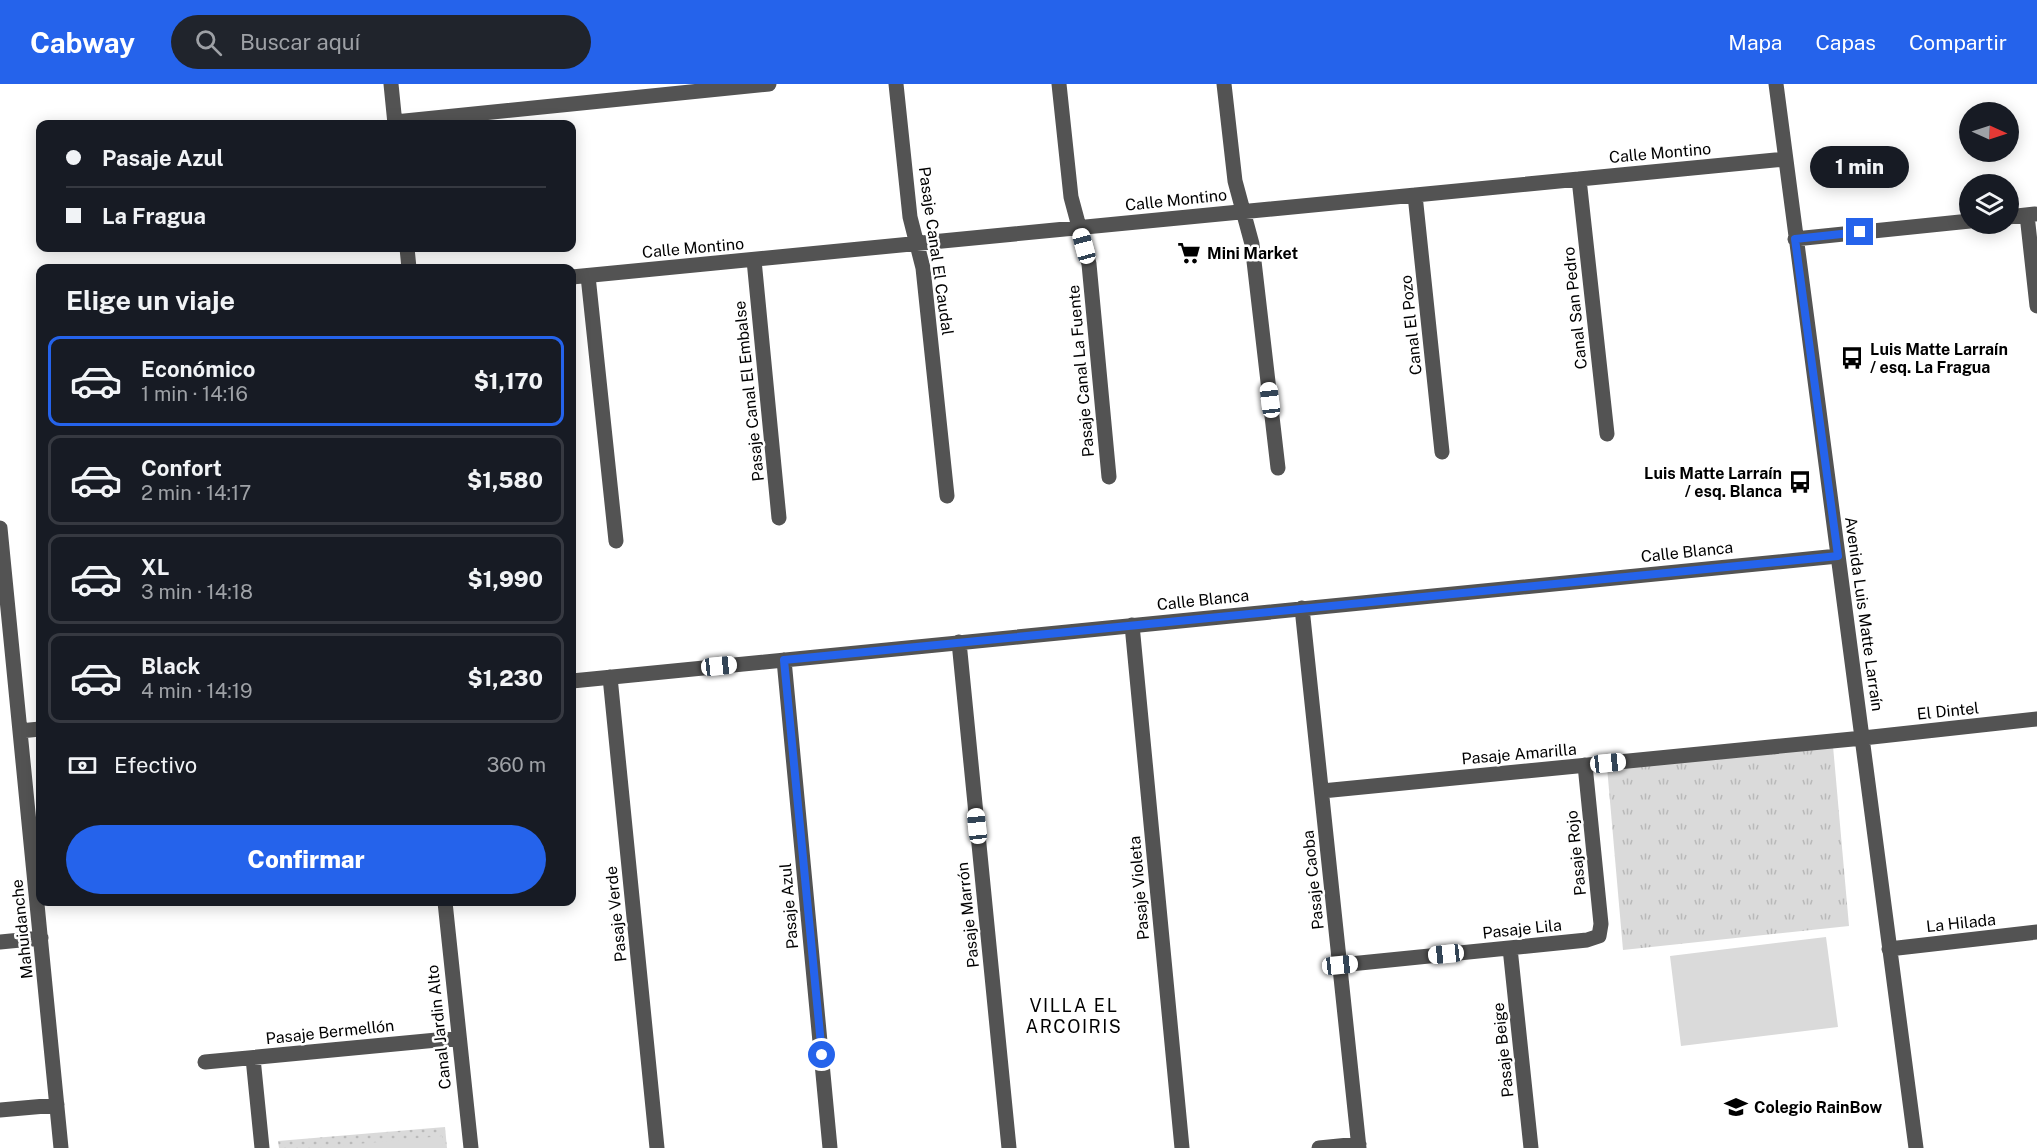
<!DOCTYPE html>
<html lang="es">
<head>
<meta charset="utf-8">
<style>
	body { margin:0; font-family:"Public Sans",sans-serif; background:#20242c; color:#f1f3f6; height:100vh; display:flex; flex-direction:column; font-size:22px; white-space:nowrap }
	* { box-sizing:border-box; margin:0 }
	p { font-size:20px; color:#9ea1a6 }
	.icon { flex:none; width:33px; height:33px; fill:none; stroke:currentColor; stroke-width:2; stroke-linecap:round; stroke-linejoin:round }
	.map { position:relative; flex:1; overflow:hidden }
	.panel { position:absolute; left:36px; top:180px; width:540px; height:642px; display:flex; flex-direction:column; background:#171b24; border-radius:12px; box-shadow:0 3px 15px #0003 }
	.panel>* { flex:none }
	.top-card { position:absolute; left:36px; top:36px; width:540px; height:132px; border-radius:12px; box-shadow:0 3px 15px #0003; display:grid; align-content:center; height:132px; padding:0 30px; background:#171b24 }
	.needle { width:39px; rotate:93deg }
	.fabs { position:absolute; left:1959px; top:18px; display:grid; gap:12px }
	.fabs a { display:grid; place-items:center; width:60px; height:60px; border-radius:50%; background:#171b24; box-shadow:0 3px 15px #0003; font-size:30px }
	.end { position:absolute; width:27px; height:27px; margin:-14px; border:8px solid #2563eb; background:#fff; box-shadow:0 0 0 3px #fff }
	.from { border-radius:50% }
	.bubble { position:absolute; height:42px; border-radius:21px; background:#171b24; box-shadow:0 3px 15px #0003; font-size:20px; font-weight:800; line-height:42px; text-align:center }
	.car { position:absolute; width:18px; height:36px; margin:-18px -9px; border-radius:8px; box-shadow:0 0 4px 2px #0007; background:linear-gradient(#fff 24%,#345 0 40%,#fff 0 76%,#345 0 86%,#fff 0) }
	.top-card b { display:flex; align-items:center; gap:21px; height:57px; font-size:22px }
	.top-card b+b { border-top:2px solid #363941 }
	.top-card i { width:15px; height:15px; background:#f1f3f6 }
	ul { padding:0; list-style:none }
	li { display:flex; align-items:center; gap:18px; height:90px; margin:0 12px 9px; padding:0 18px; border:3px solid #363941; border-radius:12px }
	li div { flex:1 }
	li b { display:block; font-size:22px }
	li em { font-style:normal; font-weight:800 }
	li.on { border-color:#2563eb }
	li>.icon { width:54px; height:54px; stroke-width:1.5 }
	h2 { padding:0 30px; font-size:27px; line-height:72px }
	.pay { display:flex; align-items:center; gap:15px; height:66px; padding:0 30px; font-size:22px }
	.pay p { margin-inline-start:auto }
	.primary-button { display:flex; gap:12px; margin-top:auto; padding:12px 30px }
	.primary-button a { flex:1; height:69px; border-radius:36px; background:#2563eb; color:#fff; font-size:24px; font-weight:800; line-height:69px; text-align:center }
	header { display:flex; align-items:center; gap:36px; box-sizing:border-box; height:84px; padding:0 30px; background:#2563eb; color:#fff }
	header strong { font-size:28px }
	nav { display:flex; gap:33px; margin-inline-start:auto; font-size:21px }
	.search { width:420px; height:54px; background:#20242c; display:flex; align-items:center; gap:15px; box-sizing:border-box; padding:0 21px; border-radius:33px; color:#9ea1a6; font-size:22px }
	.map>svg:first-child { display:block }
	.grass { fill:url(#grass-tufts) }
	.park { fill:url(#park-dots) }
	.pitch { fill:#dadada }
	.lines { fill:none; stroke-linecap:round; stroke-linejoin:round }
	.minor { stroke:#535353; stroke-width:15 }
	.route { stroke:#2563eb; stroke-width:8 }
	.labels { text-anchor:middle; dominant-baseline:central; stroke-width:5; stroke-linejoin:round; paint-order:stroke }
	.street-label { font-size:16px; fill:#000; stroke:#fff }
	.poi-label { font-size:16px; font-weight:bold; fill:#000; stroke:#fff; text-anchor:start }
	.neighbourhood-label { font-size:18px; letter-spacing:1.5px; fill:#000; stroke:#fff }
</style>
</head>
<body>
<header>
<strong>Cabway</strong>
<div class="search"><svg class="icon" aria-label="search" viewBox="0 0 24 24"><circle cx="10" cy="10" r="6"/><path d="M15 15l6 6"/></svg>Buscar aquí</div>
<nav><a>Mapa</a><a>Capas</a><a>Compartir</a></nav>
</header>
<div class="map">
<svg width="2037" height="1064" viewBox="0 0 2037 1064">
	<defs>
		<pattern id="grass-tufts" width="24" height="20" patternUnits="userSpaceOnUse" patternTransform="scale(1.5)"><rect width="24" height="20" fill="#dadada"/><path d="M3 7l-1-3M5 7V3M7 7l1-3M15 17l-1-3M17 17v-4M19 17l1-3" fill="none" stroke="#b9b9b9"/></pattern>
		<pattern id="park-dots" width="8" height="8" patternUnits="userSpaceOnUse" patternTransform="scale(1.5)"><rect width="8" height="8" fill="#dadada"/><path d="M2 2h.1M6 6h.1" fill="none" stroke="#b9b9b9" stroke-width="1.8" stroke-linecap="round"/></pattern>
	</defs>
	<rect width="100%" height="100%" fill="#fff"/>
	<path class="grass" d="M 1833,662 L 1849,842 L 1623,866 L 1607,683 Z"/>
	<path class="park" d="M 445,1043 L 447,1064 L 279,1064 L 278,1057 Z"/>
	<path class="pitch" d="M 1826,853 L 1838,943 L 1681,962 L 1670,872 Z
		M 442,1052 L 443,1064 L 314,1064 Z"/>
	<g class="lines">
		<path class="minor" d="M 391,0 L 395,40
			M 896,0 L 910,133 L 923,184 L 947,412
			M 1059,0 L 1071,113 L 1089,180 L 1109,393
			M 1224,0 L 1235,97 L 1252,160 L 1278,384
			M 1776,0 L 1916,1064
			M 395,38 L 769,0
			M 1579,95 L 1607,350
			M 1415,111 L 1442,368
			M 2027,131 L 2037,222
			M 2008,133 L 2035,130
			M 1795,155 L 1970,137
			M 407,164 L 409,184
			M 754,176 L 779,434
			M 588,192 L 616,457
			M 572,193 L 1785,75
			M 0,444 L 61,1064
			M 1302,524 L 1359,1064
			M 1132,541 L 1182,1064
			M 959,558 L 1009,1064
			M 784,576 L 830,1064
			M 610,593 L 657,1064
			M 572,597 L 1838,472
			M 20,647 L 40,645
			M 1322,707 L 1863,654 L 2037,635
			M 445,818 L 471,1064
			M 0,858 L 41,854
			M 1510,864 L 1531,1064
			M 1889,865 L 2037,848
			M 1340,881 L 1587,856 L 1599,852 L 1601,840 L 1585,681
			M 253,974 L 262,1064
			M 205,978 L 458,954
			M 0,1026 L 57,1021
			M 1319,1064 L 1359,1060"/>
	</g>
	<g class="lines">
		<path class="route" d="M 822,971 L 784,576 L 1838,472 L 1795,155 L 1860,148"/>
	</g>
	<defs>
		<g id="supermarket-bare" transform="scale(1.8)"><path d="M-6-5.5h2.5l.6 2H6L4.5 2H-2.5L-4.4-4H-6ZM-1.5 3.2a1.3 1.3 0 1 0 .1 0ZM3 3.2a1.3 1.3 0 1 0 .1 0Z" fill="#000" stroke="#fff" stroke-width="2.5" paint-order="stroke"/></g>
		<g id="bus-bare" transform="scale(1.8)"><path d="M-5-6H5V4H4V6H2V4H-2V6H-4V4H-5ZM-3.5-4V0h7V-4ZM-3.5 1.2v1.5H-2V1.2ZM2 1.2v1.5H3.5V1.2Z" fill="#000" stroke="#fff" stroke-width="2.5" paint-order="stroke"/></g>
		<g id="school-bare" transform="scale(1.8)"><path d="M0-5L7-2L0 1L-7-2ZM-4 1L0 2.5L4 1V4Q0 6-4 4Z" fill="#000" stroke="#fff" stroke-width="2.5" paint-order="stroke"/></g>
	</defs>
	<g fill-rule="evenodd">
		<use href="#supermarket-bare" x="1189" y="169"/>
		<use href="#bus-bare" x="1852" y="274"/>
		<use href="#bus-bare" x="1800" y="398"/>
		<use href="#school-bare" x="1736" y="1023"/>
	</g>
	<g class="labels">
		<g class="street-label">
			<text transform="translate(1660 69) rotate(-5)">Calle Montino</text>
			<text transform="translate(1176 116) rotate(-6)">Calle Montino</text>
			<text transform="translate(693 164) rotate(-5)">Calle Montino</text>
			<text transform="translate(936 167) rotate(82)">Pasaje Canal El Caudal</text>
			<text transform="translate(1575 224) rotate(-96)">Canal San Pedro</text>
			<text transform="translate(1411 241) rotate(-96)">Canal El Pozo</text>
			<text transform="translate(1081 287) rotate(-95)">Pasaje Canal La Fuente</text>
			<text transform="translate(749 307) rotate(-96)">Pasaje Canal El Embalse</text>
			<text transform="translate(1687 468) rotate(-6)">Calle Blanca</text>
			<text transform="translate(1203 516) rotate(-6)">Calle Blanca</text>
			<text transform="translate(1864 530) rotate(82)">Avenida Luis Matte Larraín</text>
			<text transform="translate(1948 627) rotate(-6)">El Dintel</text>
			<text transform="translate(1519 670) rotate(-5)">Pasaje Amarilla</text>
			<text transform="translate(1576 769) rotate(-96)">Pasaje Rojo</text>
			<text transform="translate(1313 796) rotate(-96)">Pasaje Caoba</text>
			<text transform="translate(1139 804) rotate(-95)">Pasaje Violeta</text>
			<text transform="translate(789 822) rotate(-95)">Pasaje Azul</text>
			<text transform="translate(616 830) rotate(-96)">Pasaje Verde</text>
			<text transform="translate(968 831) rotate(-96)">Pasaje Marrón</text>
			<text transform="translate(1961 839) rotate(-6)">La Hilada</text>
			<text transform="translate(22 845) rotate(-96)">Mahuidanche</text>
			<text transform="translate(1522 845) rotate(-6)">Pasaje Lila</text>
			<text transform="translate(439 943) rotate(-96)">Canal Jardin Alto</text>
			<text transform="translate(330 948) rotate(-6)">Pasaje Bermellón</text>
			<text transform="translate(1503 966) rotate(-96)">Pasaje Beige</text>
		</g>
		<g class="poi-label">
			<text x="1207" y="169">Mini Market</text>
			<text x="1870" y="265">Luis Matte Larraín<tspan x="1870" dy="18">/ esq. La Fragua</tspan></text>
			<text x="1782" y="389" text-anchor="end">Luis Matte Larraín<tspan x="1782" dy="18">/ esq. Blanca</tspan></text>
			<text x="1754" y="1023">Colegio RainBow</text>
		</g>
		<g class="neighbourhood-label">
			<text x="1074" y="921">VILLA EL<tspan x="1074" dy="21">ARCOIRIS</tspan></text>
		</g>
	</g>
</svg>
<div class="fabs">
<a><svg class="needle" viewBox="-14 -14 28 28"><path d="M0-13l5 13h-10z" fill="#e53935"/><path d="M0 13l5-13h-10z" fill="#9ea1a6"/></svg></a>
<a><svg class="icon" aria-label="layers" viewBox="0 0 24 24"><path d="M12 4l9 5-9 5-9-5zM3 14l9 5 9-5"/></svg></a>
</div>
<i class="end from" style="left:822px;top:971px"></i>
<i class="end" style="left:1860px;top:148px"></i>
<div class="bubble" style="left:1810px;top:62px;width:99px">1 min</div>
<i class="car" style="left:1084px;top:162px;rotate:345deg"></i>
<i class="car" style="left:1270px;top:316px;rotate:353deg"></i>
<i class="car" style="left:719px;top:582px;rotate:84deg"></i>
<i class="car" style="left:1608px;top:679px;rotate:84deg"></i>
<i class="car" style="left:977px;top:742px;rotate:354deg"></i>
<i class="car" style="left:1446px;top:870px;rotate:264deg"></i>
<i class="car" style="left:1340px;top:881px;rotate:84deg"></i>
<div class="top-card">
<b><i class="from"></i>Pasaje Azul</b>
<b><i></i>La Fragua</b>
</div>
<section class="panel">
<h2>Elige un viaje</h2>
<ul>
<li class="on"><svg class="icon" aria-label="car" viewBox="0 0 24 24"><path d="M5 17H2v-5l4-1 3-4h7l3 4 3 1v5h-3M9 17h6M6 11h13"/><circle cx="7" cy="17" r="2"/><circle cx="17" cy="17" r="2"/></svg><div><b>Económico</b><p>1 min · 14:16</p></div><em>$1,170</em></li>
<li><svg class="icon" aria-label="car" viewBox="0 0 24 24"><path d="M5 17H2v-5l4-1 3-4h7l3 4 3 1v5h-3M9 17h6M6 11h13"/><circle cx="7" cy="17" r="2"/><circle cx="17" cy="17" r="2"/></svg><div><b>Confort</b><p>2 min · 14:17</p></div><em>$1,580</em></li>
<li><svg class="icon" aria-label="car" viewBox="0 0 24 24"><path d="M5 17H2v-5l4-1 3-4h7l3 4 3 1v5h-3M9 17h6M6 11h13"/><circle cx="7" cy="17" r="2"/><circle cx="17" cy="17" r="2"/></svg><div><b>XL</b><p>3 min · 14:18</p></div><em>$1,990</em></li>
<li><svg class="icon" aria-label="car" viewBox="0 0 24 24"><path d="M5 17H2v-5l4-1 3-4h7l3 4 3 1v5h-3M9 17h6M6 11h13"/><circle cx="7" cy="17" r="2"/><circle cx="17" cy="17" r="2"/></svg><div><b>Black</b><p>4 min · 14:19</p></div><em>$1,230</em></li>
</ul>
<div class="pay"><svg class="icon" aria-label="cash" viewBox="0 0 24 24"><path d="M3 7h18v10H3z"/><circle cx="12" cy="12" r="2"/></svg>Efectivo<p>360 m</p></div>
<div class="primary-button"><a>Confirmar</a></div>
</section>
</div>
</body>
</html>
